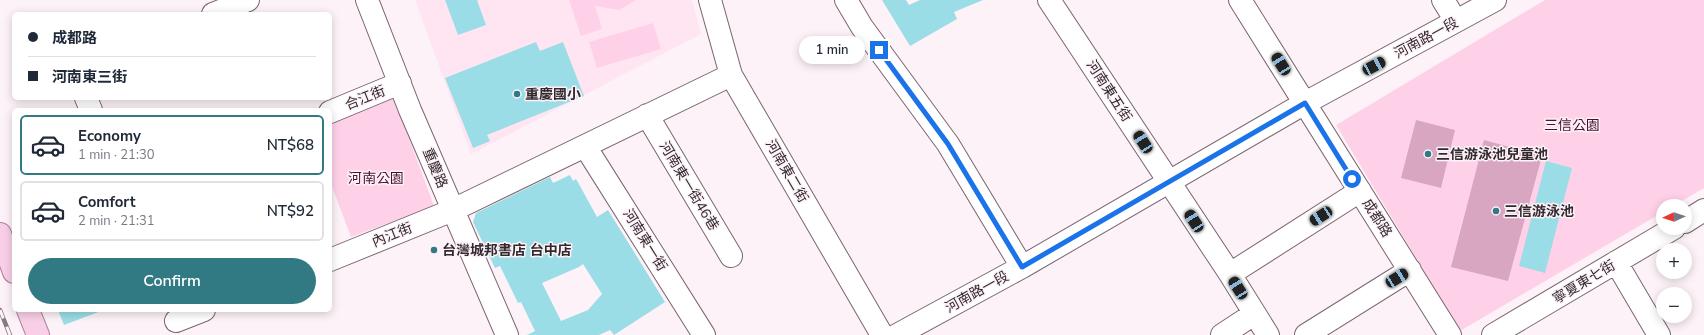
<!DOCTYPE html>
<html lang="en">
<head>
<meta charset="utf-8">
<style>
	body { margin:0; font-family:"Nunito Sans","Noto Sans TC",sans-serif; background:#f6f6f7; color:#1f2937; height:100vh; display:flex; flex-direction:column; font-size:15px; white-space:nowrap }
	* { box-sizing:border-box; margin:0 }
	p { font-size:13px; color:#747a83 }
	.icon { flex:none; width:22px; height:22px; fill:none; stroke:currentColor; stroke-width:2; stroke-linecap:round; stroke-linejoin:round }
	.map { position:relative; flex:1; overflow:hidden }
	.panel { position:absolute; left:12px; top:108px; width:320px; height:204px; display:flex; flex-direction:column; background:#fff; border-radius:6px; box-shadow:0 2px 10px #0003 }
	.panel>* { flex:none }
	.guide { position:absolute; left:12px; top:12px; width:320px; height:88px; border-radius:6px; box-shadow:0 2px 10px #0003; display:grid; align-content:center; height:88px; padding:0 16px; background:#fff }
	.needle { width:26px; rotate:267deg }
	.fabs { position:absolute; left:1656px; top:199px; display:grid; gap:8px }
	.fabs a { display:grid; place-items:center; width:36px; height:36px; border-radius:50%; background:#fff; box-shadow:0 2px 10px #0003; font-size:20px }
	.end { position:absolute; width:18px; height:18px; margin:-9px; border:5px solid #1a73e8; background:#fff; box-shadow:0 0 0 2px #fff }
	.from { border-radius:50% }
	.bubble { position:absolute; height:28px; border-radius:14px; background:#fff; box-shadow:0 2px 10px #0003; font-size:13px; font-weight:600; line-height:28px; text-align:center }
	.car { position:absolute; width:12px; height:24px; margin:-12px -6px; border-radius:5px; box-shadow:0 0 3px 1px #0007; background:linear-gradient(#222 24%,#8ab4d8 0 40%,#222 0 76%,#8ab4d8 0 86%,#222 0) }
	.guide b { display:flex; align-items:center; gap:14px; height:38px; font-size:15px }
	.guide b+b { border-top:1px solid #e0e1e3 }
	.guide i { width:10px; height:10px; background:#1f2937 }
	ul { padding:7px 0 0; list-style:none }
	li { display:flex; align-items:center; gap:12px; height:60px; margin:0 8px 6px; padding:0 8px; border:2px solid #e0e1e3; border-radius:6px }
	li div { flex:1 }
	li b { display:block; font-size:15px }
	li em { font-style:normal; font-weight:600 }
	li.current { border-color:#327a83 }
	li>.icon { width:36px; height:36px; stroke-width:1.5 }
	.cta { display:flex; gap:8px; margin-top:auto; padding:8px 16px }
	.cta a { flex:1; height:46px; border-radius:24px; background:#327a83; color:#fff; font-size:16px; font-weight:600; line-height:46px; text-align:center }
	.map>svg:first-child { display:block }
	.built { fill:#ffe5f2 }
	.green { fill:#ffd1e9 }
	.water { fill:#d8a6c1 }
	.building { fill:#9bdde6; fill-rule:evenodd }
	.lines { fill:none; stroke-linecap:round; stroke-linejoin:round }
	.minor-casing { stroke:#7a6570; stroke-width:24 }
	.major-casing { stroke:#b0809b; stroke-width:24 }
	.minor { stroke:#fff; stroke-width:22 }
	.major { stroke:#f8cfe6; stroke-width:22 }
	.rail-casing { stroke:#847b80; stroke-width:4.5 }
	.rail { stroke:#fcf2f7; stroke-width:3; stroke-dasharray:9; stroke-linecap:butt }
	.route { stroke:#1a73e8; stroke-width:5 }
	.poi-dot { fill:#327a83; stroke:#fcf2f7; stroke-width:1.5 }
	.labels { text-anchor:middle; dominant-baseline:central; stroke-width:3; stroke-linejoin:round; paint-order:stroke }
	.street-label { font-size:14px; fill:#32292e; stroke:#fcf2f7 }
	.poi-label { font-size:14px; font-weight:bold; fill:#32292e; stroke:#fcf2f7; text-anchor:start }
	.park-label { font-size:14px; fill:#4a1035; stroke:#fcf2f7 }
</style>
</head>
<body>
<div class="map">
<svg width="1704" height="335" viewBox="0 0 1704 335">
	<rect width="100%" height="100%" fill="#fcf2f7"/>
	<path class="built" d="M 415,0 L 692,0 L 701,34 L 471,154 Z"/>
	<path class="green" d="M 569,0 L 636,0 L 619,10 L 595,6 L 602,29 L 581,36 Z
		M 1545,0 L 1704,0 L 1704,188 L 1673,206 L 1663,206 L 1663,212 L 1460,331 L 1336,125 Z
		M 653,23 L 661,49 L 597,68 L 589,42 Z
		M 393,95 L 434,206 L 351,237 L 330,181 L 330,118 Z"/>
	<path class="water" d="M 1416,120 L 1455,130 L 1441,188 L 1401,178 Z
		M 1484,140 L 1542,156 L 1508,281 L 1451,267 Z"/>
	<path class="building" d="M 445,0 L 477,0 L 486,25 L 458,35 Z
		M 882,0 L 906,0 L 909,5 L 920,0 L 983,0 L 954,12 L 957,19 L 910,46 Z
		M 536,42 L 540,51 L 563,42 L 584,96 L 487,135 L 490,141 L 473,148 L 445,78 Z
		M 1546,161 L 1572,168 L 1545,273 L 1519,266 Z
		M 570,175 L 573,181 L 576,179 L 580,186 L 597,217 L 608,210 L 665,302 L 614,335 L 610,330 L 599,335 L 527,335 L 535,331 L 521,302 L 518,303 L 500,266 L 495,268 L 473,222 L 476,213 L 550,177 L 553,183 ZM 583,264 L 602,294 L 588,310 L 561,321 L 542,283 L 579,267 Z
		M 58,310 L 100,310 L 101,311 L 64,325 Z"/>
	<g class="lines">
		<g class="minor-casing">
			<path id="minor" d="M 367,0 L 410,110 L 507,335
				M 710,0 L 731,75 L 882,335
				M 846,0 L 862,27 L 948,144 L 1022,267
				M 1049,0 L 1230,274 L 1268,335
				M 1240,0 L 1450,335
				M 1443,0 L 1456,21
				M 213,14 L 248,0
				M 86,98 L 91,110
				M 330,112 L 400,83
				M 647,115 L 731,256
				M 585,146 L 704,335
				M 1685,222 L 1704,210
				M 330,260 L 453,210 L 731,75
				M 1616,262 L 1659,335
				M 1230,274 L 1360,191
				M 176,321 L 204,310
				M 897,335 L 1022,267 L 1305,103 L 1495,0
				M 1222,335 L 1254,314
				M 1306,335 L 1410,270
				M 1493,335 L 1674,228"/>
		</g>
		<g class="major-casing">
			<path id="major" d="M 0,234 L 14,272
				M 28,310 L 38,335"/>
		</g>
		<use href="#minor" class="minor"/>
		<use href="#major" class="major"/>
		<g class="rail-casing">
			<path id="rail" d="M 0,310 L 10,335"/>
		</g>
		<use href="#rail" class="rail"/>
	</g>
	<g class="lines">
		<path class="route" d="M 879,50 L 948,144 L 1022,267 L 1305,103 L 1352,179"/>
	</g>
	<g class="poi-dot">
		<circle cx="517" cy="94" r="4"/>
		<circle cx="1428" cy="154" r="4"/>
		<circle cx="1496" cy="211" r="4"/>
		<circle cx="434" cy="250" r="4"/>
	</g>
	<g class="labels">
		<g class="street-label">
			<text transform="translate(1426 38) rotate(-28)">河南路一段</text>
			<text transform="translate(1109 91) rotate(57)">河南東五街</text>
			<text transform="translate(365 98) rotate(-22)">合江街</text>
			<text transform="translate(435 168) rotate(67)">重慶路</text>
			<text transform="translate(787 171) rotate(60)">河南東二街</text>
			<text transform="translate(689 186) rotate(59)">河南東一街46巷</text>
			<text transform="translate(1377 218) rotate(58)">成都路</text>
			<text transform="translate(392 235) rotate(-22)">內江街</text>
			<text transform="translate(645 240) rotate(58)">河南東一街</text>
			<text transform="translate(1584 282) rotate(-31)">寧夏東七街</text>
			<text transform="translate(977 292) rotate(-29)">河南路一段</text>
		</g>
		<g class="poi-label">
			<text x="525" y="94">重慶國小</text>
			<text x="1436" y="154">三信游泳池兒童池</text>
			<text x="1504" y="211">三信游泳池</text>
			<text x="442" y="250">台灣城邦書店 台中店</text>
		</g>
		<g class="park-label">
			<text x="1572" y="125">三信公園</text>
			<text x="376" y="178">河南公園</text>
		</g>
	</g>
</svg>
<div class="fabs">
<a><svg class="needle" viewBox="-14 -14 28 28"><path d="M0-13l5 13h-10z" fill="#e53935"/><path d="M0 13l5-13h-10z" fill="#747a83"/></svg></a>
<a>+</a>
<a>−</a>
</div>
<i class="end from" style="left:1352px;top:179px"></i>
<i class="end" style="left:879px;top:50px"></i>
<div class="bubble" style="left:799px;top:36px;width:66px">1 min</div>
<i class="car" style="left:1281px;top:64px;rotate:328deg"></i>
<i class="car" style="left:1374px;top:66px;rotate:62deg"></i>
<i class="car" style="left:1143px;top:142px;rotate:327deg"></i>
<i class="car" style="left:1321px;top:216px;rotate:237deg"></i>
<i class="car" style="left:1194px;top:221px;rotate:327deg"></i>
<i class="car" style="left:1397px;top:278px;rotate:58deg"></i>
<i class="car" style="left:1238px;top:288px;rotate:328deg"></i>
<div class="guide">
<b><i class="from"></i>成都路</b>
<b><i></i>河南東三街</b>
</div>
<section class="panel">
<ul>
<li class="current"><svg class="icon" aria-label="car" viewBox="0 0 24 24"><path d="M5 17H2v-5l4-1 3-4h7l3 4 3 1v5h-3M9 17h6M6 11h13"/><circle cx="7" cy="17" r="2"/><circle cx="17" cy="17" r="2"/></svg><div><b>Economy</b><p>1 min · 21:30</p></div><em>NT$68</em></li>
<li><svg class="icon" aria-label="car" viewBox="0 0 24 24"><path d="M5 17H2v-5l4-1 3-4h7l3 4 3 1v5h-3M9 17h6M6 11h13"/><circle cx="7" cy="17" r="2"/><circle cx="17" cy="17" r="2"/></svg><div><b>Comfort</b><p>2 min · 21:31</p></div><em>NT$92</em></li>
</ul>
<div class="cta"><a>Confirm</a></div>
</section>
</div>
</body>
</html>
